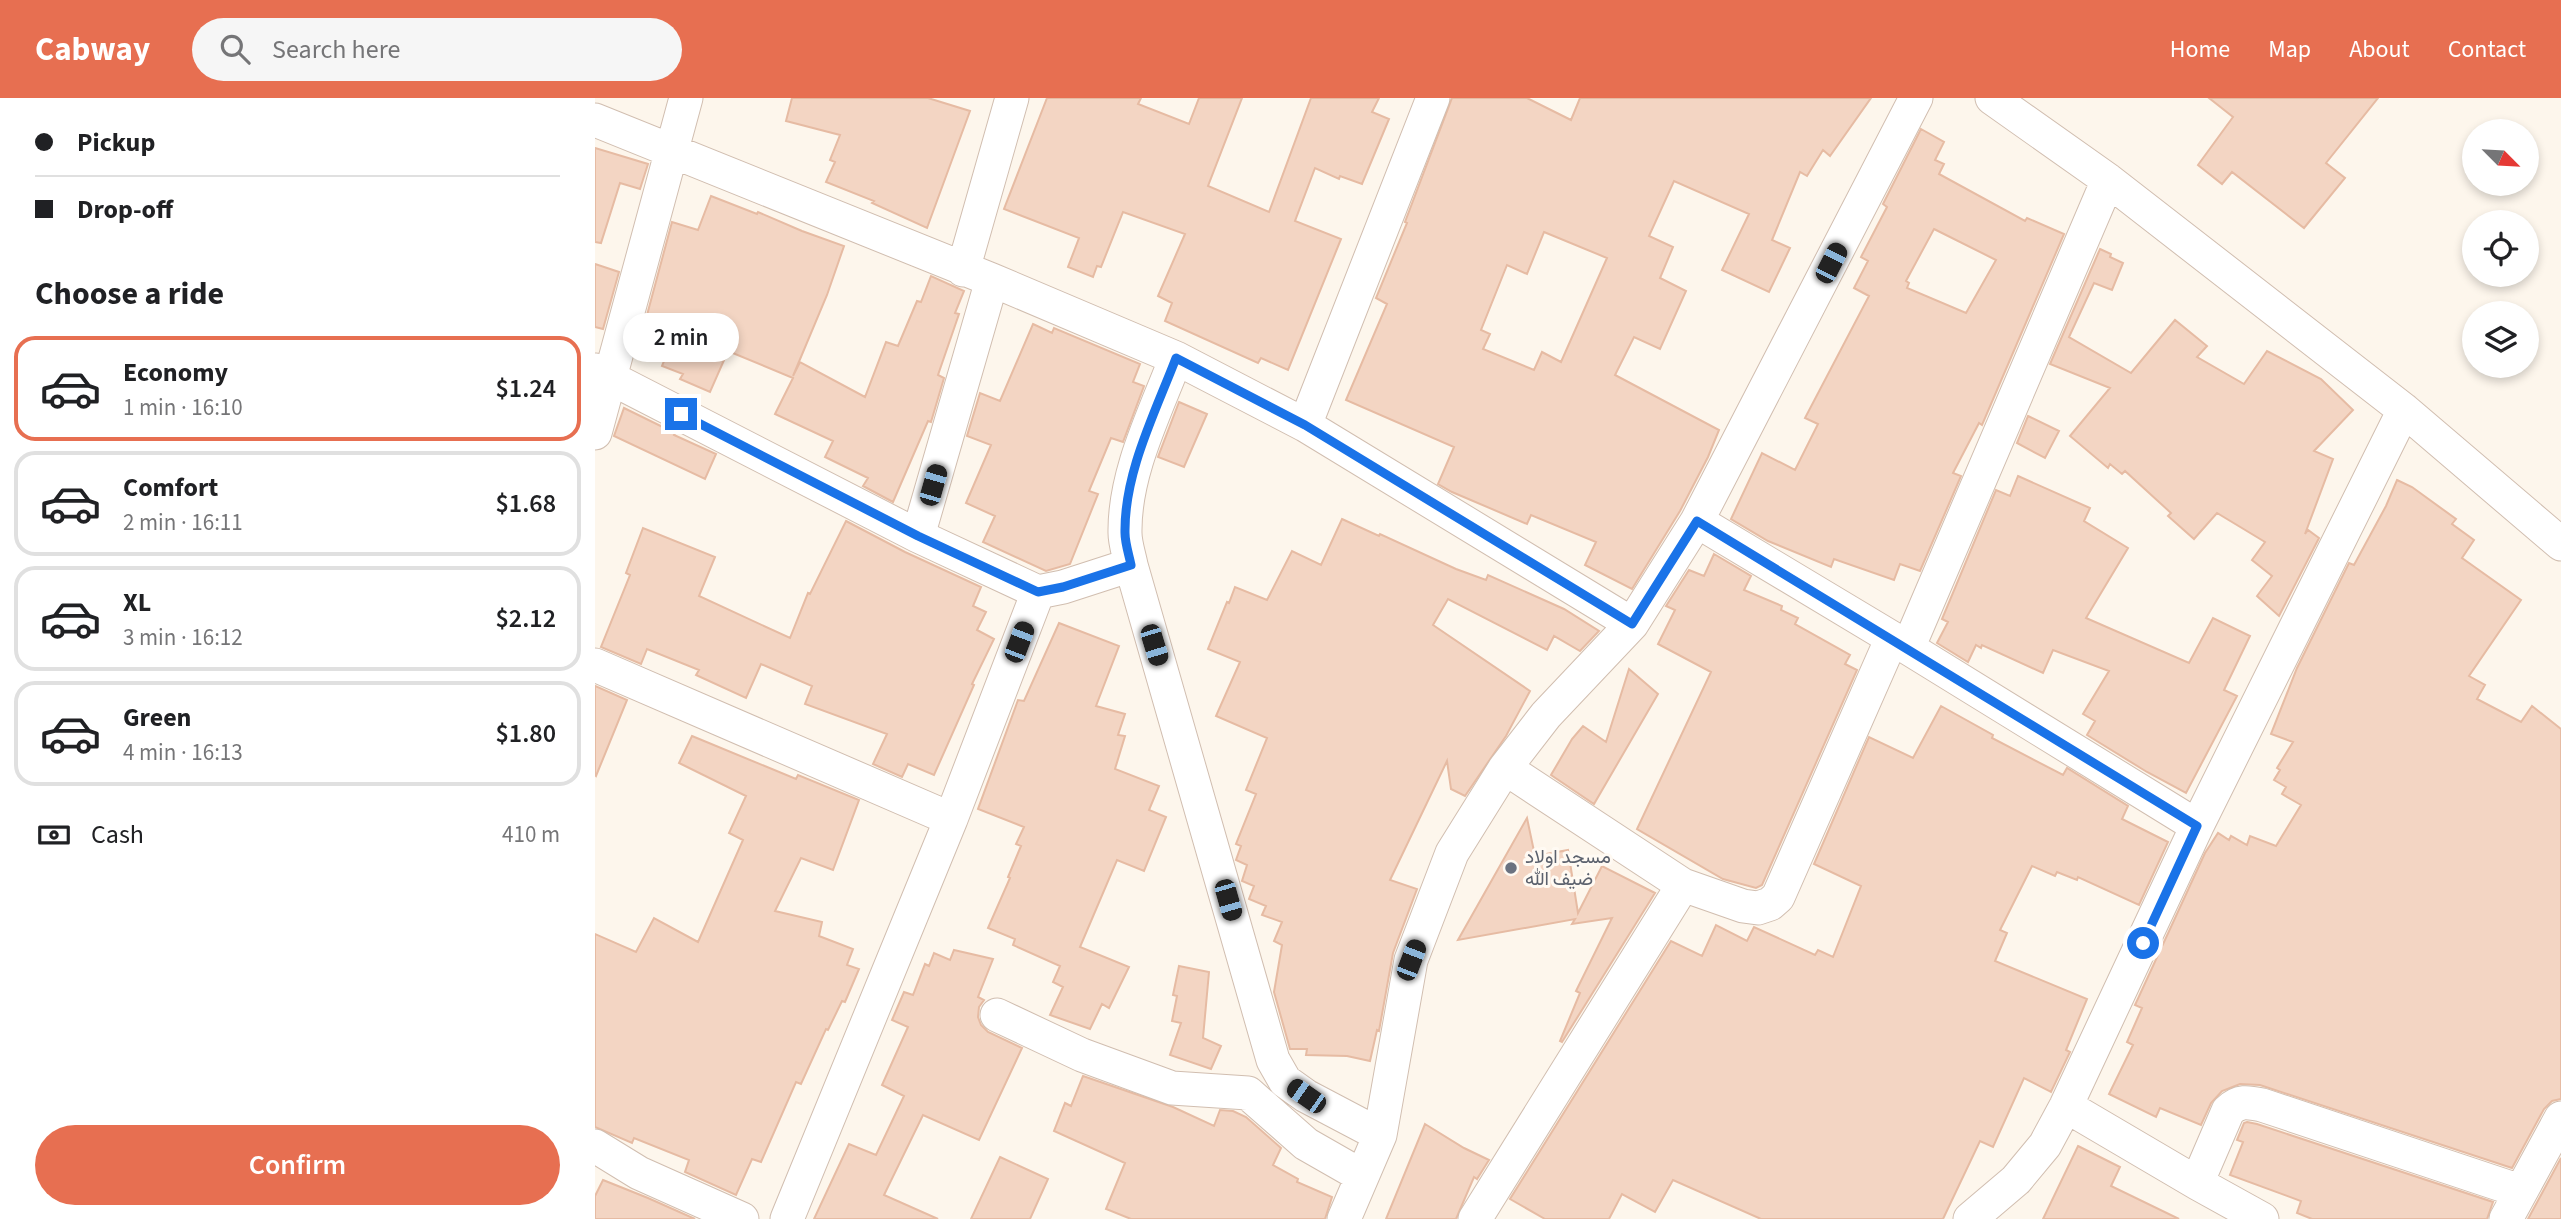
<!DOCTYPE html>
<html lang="en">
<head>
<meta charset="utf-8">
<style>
	body { margin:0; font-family:"Source Sans 3",Vazirmatn,sans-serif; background:#f6f6f6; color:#202124; height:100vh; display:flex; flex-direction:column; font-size:26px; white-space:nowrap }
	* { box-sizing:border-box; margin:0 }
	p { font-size:23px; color:#757577 }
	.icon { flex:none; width:38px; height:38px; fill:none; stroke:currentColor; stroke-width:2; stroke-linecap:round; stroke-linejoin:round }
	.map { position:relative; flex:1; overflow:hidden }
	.panel { display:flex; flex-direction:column; background:#fff; width:595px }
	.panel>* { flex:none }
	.banner { display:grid; align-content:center; height:154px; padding:0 35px; background:#fff }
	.needle { width:46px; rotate:114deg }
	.fabs { position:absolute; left:1867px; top:21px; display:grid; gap:14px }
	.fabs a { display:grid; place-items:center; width:77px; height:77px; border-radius:50%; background:#fff; box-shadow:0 4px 10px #0003; font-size:35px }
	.end { position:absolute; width:32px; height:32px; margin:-16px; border:9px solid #1a73e8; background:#fff; box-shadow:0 0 0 4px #fff }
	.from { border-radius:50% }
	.bubble { position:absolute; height:49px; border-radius:24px; background:#fff; box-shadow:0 4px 10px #0003; font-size:23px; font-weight:600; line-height:49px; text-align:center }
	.car { position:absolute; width:21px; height:42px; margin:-21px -10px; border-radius:9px; box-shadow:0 0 5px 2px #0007; background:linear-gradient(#222 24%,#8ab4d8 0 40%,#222 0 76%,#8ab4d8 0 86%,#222 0) }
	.banner b { display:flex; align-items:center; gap:24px; height:66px; font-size:26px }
	.banner b+b { border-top:2px solid #e0e0e0 }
	.banner i { width:18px; height:18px; background:#202124 }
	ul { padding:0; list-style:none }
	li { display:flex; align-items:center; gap:21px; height:105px; margin:0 14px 10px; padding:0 21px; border:4px solid #e0e0e0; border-radius:21px }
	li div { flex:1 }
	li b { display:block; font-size:26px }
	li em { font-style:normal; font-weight:600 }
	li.selected { border-color:#e76f51 }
	li>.icon { width:63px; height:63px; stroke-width:1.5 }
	h2 { padding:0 35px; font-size:32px; line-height:84px }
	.pay { display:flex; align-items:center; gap:18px; height:77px; padding:0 35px; font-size:26px }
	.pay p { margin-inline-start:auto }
	.button { display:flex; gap:14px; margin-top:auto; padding:14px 35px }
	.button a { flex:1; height:80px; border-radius:42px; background:#e76f51; color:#fff; font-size:28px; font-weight:600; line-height:80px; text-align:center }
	header { display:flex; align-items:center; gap:42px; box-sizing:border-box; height:98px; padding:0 35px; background:#e76f51; color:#fff }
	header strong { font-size:33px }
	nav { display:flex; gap:38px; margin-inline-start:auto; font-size:24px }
	.search { width:490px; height:63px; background:#f6f6f6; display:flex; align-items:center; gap:18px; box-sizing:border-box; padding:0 24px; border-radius:38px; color:#757577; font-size:26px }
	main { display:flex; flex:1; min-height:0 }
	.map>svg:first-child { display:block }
	.building { fill:#f3d5c3; stroke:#e6bba3; stroke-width:2; fill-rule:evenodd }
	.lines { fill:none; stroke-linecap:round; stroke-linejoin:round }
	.street-casing { stroke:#d1beb0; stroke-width:35 }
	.street { stroke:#fff; stroke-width:33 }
	.route { stroke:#1a73e8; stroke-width:9 }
	.worship-dot { fill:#6b7280; stroke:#fffaf3; stroke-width:2.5 }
	.labels { text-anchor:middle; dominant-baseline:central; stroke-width:6; stroke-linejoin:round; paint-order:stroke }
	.worship-label { font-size:19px; fill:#5b616d; stroke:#fffaf3; text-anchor:start }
</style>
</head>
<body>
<header>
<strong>Cabway</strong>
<div class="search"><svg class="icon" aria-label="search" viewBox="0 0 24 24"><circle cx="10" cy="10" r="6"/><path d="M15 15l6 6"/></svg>Search here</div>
<nav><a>Home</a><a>Map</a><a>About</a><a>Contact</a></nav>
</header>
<main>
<section class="panel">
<div class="banner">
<b><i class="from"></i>Pickup</b>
<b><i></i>Drop-off</b>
</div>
<h2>Choose a ride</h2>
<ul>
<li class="selected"><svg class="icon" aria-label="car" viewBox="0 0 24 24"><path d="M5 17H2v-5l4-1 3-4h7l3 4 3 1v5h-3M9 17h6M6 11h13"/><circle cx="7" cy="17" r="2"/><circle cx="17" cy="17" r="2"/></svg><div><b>Economy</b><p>1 min · 16:10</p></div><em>$1.24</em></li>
<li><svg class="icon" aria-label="car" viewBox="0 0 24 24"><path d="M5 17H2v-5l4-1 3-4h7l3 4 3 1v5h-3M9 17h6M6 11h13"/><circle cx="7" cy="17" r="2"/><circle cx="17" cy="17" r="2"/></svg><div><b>Comfort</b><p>2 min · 16:11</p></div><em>$1.68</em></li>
<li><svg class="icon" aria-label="car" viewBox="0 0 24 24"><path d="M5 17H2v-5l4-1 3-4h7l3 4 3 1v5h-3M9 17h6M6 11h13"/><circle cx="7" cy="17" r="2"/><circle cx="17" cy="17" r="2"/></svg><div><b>XL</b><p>3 min · 16:12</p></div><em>$2.12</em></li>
<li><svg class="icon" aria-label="car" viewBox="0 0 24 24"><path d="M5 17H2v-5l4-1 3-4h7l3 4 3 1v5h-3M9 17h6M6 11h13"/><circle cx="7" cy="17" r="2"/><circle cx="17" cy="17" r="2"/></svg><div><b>Green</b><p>4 min · 16:13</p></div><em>$1.80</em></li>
</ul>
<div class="pay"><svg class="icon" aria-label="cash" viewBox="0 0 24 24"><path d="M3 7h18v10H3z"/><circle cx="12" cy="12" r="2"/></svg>Cash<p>410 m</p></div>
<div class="button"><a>Confirm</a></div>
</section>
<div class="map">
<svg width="1966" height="1121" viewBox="0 0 1966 1121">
	<rect width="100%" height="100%" fill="#fdf6ec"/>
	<path class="building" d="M 197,0 L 333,0 L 375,13 L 332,130 L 277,105 L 279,103 L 231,84 L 240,64 L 235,62 L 245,37 L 191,23 Z
		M 452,0 L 546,0 L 543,6 L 594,26 L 604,0 L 647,0 L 613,88 L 674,114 L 716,0 L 784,0 L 777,14 L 794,21 L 767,86 L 745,78 L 744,81 L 720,70 L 700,123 L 746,141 L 693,272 L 666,260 L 663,265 L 570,223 L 577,205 L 563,198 L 590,136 L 528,114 L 506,169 L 502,168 L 498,179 L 473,169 L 484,140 L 409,111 Z
		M 857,0 L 932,0 L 976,22 L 985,0 L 1276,0 L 1235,58 L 1228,52 L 1212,78 L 1205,74 L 1177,142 L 1195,150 L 1174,194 L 1127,172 L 1154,116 L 1079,83 L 1054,138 L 1078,149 L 1065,180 L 1091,193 L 1065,251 L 1039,239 L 1020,277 L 1124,332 L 1113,359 L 1085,413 L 1037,491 L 990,467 L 1001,444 L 936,417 L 932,426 L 857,394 L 843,386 L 859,349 L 751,302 L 792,206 L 781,200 L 812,125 L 810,124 ZM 949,134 L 1012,160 L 966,264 L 947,254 L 939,272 L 888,251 L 895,236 L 886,232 L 912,167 L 932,176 Z
		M 1614,0 L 1783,0 L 1731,65 L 1750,80 L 1709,130 L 1637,74 L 1627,86 L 1603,67 L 1638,19 Z
		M 1326,31 L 1349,44 L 1340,62 L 1349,66 L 1344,76 L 1430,123 L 1432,120 L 1469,136 L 1387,327 L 1384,325 L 1358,375 L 1366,378 L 1325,473 L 1305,466 L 1299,482 L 1239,461 L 1236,469 L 1173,443 L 1136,421 L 1167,355 L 1200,372 L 1223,326 L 1210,320 L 1274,198 L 1259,190 L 1273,163 L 1266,159 L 1292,109 L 1288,106 ZM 1339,131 L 1401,162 L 1371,215 L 1312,190 L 1314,185 L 1311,183 Z
		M 0,50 L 53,66 L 45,91 L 25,85 L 6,145 L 0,144 Z
		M 116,98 L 162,116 L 163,114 L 207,133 L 249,148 L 232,197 L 198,278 L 205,264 L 270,299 L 291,244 L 303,248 L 322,203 L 326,204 L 336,178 L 369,193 L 360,215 L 364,216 L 343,277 L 349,280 L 336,324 L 333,323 L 298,404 L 268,388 L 273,380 L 230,359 L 238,343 L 180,316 L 198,280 L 133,253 L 115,294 L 85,281 L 88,276 L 67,268 L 74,251 L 45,243 L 77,124 L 103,132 Z
		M 1505,151 L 1516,156 L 1515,159 L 1528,165 L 1517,192 L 1499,185 L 1474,239 L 1536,275 L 1580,222 L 1612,248 L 1602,259 L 1649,286 L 1672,253 L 1726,281 L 1758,312 L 1719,353 L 1738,361 L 1710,436 L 1713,432 L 1724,440 L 1684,518 L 1662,498 L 1677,478 L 1657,462 L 1670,444 L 1622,415 L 1599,441 L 1573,418 L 1576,415 L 1530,373 L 1527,376 L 1515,366 L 1513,370 L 1475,338 L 1515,290 L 1455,266 Z
		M 0,166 L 24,174 L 8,231 L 0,229 Z
		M 438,226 L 457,235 L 459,230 L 545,266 L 538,284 L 549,288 L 528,344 L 516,340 L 494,393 L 503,396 L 475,466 L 451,473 L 388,444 L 400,418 L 371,405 L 396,347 L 372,338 L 385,295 L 405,303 Z
		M 584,304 L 612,316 L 589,369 L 563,359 Z
		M 29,310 L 80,335 L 79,337 L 121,356 L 110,381 L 19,338 Z
		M 1433,318 L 1464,333 L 1450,360 L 1422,345 Z
		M 1423,378 L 1495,410 L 1489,423 L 1533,450 L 1491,520 L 1594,565 L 1618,520 L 1655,538 L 1629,592 L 1642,598 L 1591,695 L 1552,674 L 1492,637 L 1500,623 L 1488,616 L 1514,573 L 1458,552 L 1448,575 L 1387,547 L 1386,550 L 1381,547 L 1373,564 L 1342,545 L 1353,524 L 1347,521 L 1401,392 L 1415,398 Z
		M 1802,382 L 1817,389 L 1861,421 L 1857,426 L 1879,442 L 1867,460 L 1926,502 L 1874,578 L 1890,587 L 1882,601 L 1926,624 L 1937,608 L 1966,631 L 1966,1001 L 1957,1003 L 1949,1011 L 1917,1070 L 1665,987 L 1645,986 L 1627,993 L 1616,1005 L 1606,1027 L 1565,1010 L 1561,1019 L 1514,996 L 1538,947 L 1532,944 L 1547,910 L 1540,907 L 1610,755 L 1623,735 L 1634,742 L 1636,738 L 1652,747 L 1655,738 L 1681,748 L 1706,707 L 1687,696 L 1691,689 L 1679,682 L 1685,672 L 1682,670 L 1698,644 L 1676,636 L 1702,570 L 1754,465 L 1759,467 L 1791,408 Z
		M 747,421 L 784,438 L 785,436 L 861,471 L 891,482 L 893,477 L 969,511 L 1004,533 L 985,553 L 959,538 L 952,552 L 853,501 L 838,527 L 935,593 L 911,638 L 870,698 L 856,691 L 852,663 L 795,782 L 822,791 L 798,855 L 784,933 L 782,932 L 775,963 L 752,958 L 711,957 L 712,951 L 695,951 L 679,894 L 687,847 L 679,843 L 687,824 L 667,817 L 671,808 L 654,801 L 659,788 L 647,783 L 652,767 L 641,762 L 646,748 L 641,746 L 661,696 L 651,692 L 672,640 L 621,618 L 645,564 L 613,551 L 632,504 L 634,505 L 640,489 L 672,502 L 697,453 L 726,467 Z
		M 251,423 L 310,454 L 386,489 L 378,508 L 391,514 L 382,532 L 399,541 L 377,586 L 379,587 L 339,677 L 313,666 L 307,679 L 278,666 L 292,636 L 210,606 L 217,588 L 166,566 L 151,600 L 101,577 L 104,572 L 52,551 L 46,566 L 6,549 L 35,477 L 31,475 L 48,430 L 120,459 L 104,498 L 195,540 L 213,495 L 215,496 Z
		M 1119,456 L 1156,478 L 1149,492 L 1187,508 L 1186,512 L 1203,520 L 1200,526 L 1255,557 L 1250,566 L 1262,572 L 1167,787 L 1161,790 L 1128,781 L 1042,731 L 1116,574 L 1063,546 L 1080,512 L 1071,508 L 1094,472 L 1109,478 Z
		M 464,525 L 524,548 L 501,608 L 530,616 L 523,637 L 530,638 L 520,671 L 564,688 L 554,712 L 571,719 L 549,773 L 522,762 L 485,849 L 534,869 L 514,910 L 507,906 L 495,931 L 455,917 L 468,889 L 458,884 L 465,868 L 418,847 L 420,841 L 393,830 L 415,780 L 413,779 L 426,748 L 421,746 L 429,729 L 383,711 L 423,602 L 429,603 Z
		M 1034,571 L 1063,596 L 999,706 L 956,677 L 977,641 L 988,628 L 1011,644 Z
		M 0,588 L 32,602 L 1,678 L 0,677 Z
		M 1346,608 L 1398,637 L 1397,640 L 1468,677 L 1472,670 L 1533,708 L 1527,721 L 1573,744 L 1544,807 L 1483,779 L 1482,782 L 1462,774 L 1460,778 L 1437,768 L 1405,832 L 1412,835 L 1400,863 L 1492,901 L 1471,952 L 1475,954 L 1456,994 L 1429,980 L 1398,1049 L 1385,1043 L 1348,1121 L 1166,1121 L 1078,1082 L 1060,1114 L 1027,1096 L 1014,1121 L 950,1121 L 915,1101 L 1076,843 L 1107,858 L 1121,827 L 1152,843 L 1159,829 L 1220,857 L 1223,852 L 1238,859 L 1266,788 L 1219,766 L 1274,639 L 1318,660 Z
		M 97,638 L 201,681 L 203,677 L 264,702 L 238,772 L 206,760 L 180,813 L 227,824 L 224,838 L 258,851 L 252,867 L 264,871 L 250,904 L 247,903 L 233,932 L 231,931 L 206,986 L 201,984 L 166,1064 L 157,1061 L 141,1097 L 90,1074 L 94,1062 L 39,1040 L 37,1045 L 0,1029 L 0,836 L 41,854 L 59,820 L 103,844 L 148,742 L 134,735 L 151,698 L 84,665 Z
		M 932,720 L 940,758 L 973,752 L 983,815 L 1007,768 L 1060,795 L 967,944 L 965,943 L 985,895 L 981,893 L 1017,820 L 977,826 L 980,821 L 863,842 Z
		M 359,852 L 398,861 L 383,899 L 389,902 L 384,909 L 383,919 L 386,927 L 393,934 L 427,950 L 384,1042 L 328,1017 L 289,1097 L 343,1121 L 219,1121 L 254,1046 L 281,1057 L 309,998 L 287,987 L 313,929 L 297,922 L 309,894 L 318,897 L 330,866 L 334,868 L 339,855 L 355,862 Z
		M 584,868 L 614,874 L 608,940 L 626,948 L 616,971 L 575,957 L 586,925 L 577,923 L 582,898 L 578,897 Z
		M 488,978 L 578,1009 L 619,1028 L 625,1012 L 638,1013 L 651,1019 L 686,1050 L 678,1067 L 703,1081 L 702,1084 L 737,1099 L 730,1121 L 536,1121 L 511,1111 L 530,1065 L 459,1033 L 470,1005 L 476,1008 Z
		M 1652,1024 L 1662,1026 L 1898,1104 L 1892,1121 L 1717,1121 L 1702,1115 L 1706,1103 L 1635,1077 L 1648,1044 L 1642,1042 L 1649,1025 Z
		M 830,1026 L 869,1050 L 894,1062 L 882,1081 L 879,1079 L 861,1121 L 791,1121 Z
		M 1483,1048 L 1525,1069 L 1516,1088 L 1584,1121 L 1448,1121 Z
		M 405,1059 L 453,1081 L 435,1121 L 376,1121 Z
		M 1966,1060 L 1966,1121 L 1933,1121 Z
		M 8,1082 L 53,1100 L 100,1121 L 0,1121 L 0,1098 Z"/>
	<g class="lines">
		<g class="street-casing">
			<path id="street" d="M 1397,0 L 1513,82 L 1809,312 L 1966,446
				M 0,22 L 397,182 L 581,260 L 710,327 L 1037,526
				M 368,172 L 417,0
				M 581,260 C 560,315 529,375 530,435 C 530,445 534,457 536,467 L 678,962 L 690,983 L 711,998 L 785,1037
				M 0,272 L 323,438 L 443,494 L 468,489 L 536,467
				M 710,327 L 838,0
				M 0,335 L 91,0
				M 1102,423 L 1297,540 L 1602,728
				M 323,438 L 397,182
				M 1313,550 L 1513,82
				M 0,567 L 356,721
				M 910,670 L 1088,787 L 1148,808 L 1163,810 L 1175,806 L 1183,799 L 1297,540
				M 402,917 L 487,957 L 577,990 L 653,995 L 711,1046 L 767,1078
				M 1471,1008 L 1602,1085 L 1667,1121
				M 0,1048 L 44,1075 L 147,1121
				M 1602,1085 L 1633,1013 C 1644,1002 1653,1004 1667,1007 L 1925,1093
				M 192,1121 L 356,721 L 443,494
				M 749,1121 L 785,1037 L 816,862 L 857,755 L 910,670 L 951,617 L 1037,526 L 1102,423 L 1321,0
				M 880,1121 L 1088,787
				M 1375,1121 L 1421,1082 L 1450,1047 L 1471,1008 L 1602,728 L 1809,312
				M 1911,1121 L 1966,1020"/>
		</g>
		<use href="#street" class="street"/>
	</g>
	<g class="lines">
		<path class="route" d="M 86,316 L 323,438 L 443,494 L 468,489 L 536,467 C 534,457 530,445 530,435 C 529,375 560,315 581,260 L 710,327 L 1037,526 L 1102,423 L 1602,728 L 1548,845"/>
	</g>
	<circle class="worship-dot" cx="916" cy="770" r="7"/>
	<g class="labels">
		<g class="worship-label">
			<text x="930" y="759">مسجد اولاد<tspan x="930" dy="22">ضيف الله</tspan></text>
		</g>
	</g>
</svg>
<div class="fabs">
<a><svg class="needle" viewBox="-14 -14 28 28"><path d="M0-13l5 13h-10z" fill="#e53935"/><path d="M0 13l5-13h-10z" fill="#757577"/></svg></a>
<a><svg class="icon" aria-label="locate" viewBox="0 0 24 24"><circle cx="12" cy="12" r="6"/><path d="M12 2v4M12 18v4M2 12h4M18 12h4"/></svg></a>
<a><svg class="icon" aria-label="layers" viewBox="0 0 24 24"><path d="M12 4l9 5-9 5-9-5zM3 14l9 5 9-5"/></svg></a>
</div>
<i class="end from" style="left:1548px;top:845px"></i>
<i class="end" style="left:86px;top:316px"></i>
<div class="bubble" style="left:28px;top:215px;width:116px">2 min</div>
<i class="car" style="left:1236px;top:165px;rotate:27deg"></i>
<i class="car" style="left:338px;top:387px;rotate:16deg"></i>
<i class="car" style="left:424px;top:544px;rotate:21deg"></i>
<i class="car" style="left:559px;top:547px;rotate:163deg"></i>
<i class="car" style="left:633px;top:802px;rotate:164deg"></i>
<i class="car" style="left:816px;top:862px;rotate:21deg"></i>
<i class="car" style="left:711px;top:998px;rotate:305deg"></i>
</div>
</main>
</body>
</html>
